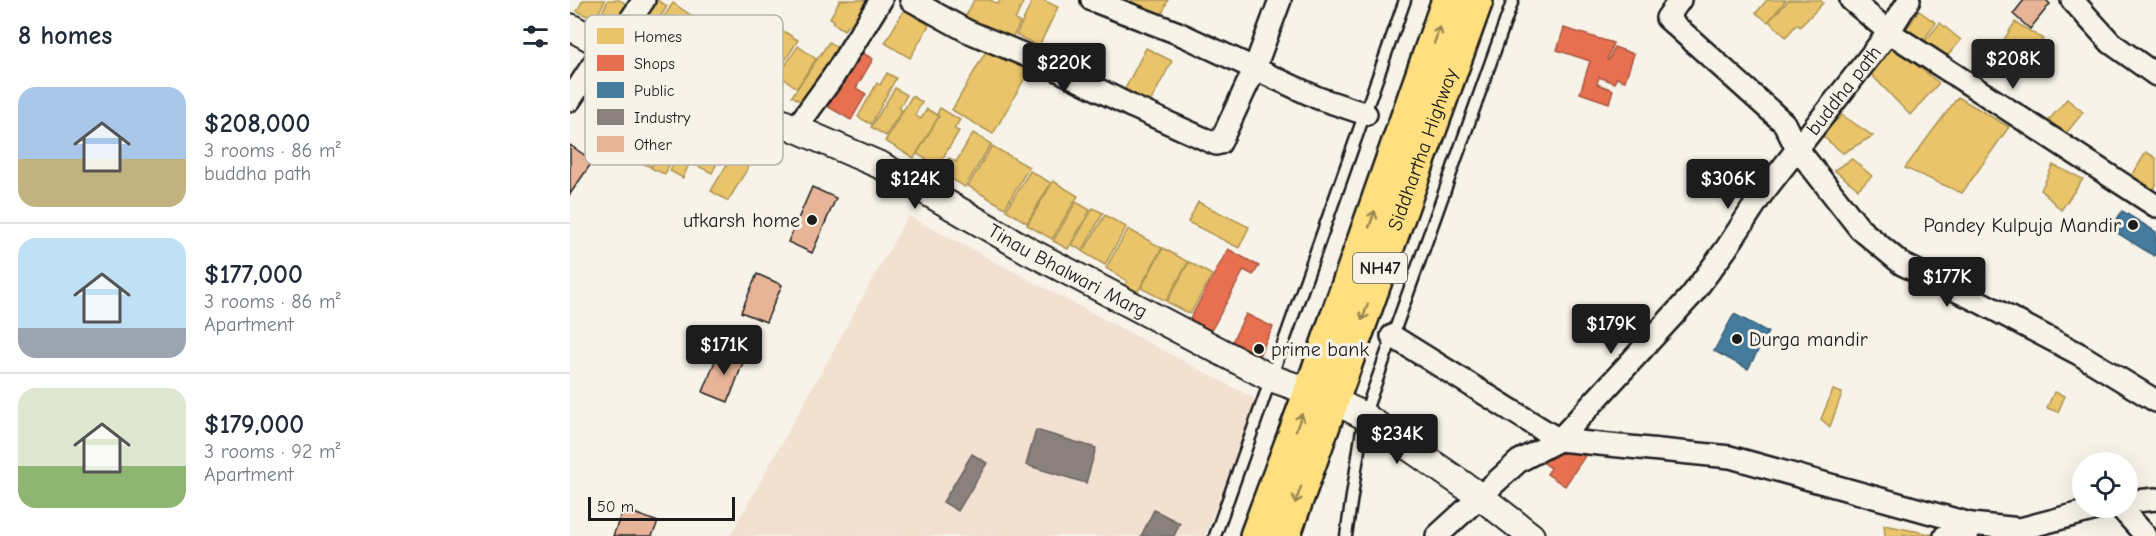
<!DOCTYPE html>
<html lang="en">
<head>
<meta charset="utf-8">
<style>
	body { margin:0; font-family:"Comic Neue",sans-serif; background:#f6f6f7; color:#1f2937; height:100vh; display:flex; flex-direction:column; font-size:22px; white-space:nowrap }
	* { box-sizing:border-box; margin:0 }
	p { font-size:20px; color:#747a83 }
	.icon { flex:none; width:33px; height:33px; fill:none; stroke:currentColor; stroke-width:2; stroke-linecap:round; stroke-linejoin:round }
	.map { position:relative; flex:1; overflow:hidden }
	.details { display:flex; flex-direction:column; background:#fff; width:570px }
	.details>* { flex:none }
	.fabs { position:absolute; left:1502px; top:452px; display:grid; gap:12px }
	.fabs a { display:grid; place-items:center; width:66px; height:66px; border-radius:50%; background:#fff; box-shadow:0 6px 24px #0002; font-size:30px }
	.scale { position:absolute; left:18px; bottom:15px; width:147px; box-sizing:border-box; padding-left:6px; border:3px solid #1c1c1c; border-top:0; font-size:16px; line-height:21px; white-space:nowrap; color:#1c1c1c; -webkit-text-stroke:4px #f7f3e8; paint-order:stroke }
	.price { position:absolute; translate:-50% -51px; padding:0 14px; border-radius:6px; background:#1c1c1c; color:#fff; font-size:20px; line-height:39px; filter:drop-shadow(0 2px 3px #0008) }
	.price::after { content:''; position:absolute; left:50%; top:36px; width:18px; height:14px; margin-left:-9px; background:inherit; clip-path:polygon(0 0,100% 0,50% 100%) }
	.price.on { background:#222; color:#fff }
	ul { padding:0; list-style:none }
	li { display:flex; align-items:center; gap:18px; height:150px; padding:0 18px }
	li+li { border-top:2px solid #e0e1e3 }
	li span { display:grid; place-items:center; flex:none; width:168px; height:120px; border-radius:18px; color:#555 }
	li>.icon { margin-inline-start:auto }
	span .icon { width:72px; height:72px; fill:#fffc; stroke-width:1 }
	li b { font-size:26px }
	h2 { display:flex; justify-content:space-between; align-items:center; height:72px; padding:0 18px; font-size:26px }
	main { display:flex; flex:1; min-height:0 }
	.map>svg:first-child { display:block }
	.built { fill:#f2e0d0 }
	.homes { fill:#e9c46a; stroke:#ac9253; stroke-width:1.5 }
	.shops { fill:#e76f51; stroke:#aa5641; stroke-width:1.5 }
	.public { fill:#457b9d; stroke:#395e76; stroke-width:1.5 }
	.industry { fill:#8a817c; stroke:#69635f; stroke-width:1.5 }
	.building { fill:#e7b498; stroke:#1c1c1c; stroke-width:1.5 }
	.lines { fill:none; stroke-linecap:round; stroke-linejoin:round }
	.service-casing { stroke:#1c1c1c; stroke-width:15 }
	.minor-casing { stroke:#1c1c1c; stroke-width:26 }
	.tertiary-casing { stroke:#1c1c1c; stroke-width:30 }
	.trunk-casing { stroke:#1c1c1c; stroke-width:38 }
	.service { stroke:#f7f3e8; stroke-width:10 }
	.minor { stroke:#f7f3e8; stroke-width:21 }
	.tertiary { stroke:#f7f3e8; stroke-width:26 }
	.trunk { stroke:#ffdf80; stroke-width:33 }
	.oneway { stroke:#998753 }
	.poi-dot { fill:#1c1c1c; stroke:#f7f3e8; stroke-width:2 }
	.labels { text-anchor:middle; stroke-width:6; stroke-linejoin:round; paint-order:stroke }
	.shield { fill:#f7f3e8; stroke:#5e5c59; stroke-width:1.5 }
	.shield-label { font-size:18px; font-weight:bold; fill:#1c1c1c }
	.street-label { font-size:20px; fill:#1c1c1c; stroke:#f7f3e8 }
	.poi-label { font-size:20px; fill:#1c1c1c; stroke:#f7f3e8; text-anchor:end }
	.key { fill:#f7f3e8; stroke:#b5b2ab; stroke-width:1.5 }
	.key-label { font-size:16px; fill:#1c1c1c }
</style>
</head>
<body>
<main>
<section class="details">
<h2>8 homes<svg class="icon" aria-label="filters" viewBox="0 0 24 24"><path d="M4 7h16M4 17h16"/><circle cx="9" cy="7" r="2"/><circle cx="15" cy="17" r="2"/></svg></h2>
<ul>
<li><span style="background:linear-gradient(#a9c7e8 60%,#c2b280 0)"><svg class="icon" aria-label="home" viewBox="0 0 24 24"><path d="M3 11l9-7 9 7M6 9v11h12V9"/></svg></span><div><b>$208,000</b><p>3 rooms · 86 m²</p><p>buddha path</p></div></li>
<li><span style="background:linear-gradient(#bfe0f5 75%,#9aa5b1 0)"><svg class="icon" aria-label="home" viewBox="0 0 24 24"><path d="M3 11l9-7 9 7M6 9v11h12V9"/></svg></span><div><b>$177,000</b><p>3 rooms · 86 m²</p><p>Apartment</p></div></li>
<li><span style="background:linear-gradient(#dfe7d0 65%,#8fb573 0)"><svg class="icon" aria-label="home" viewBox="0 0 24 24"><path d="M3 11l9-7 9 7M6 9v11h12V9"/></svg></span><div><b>$179,000</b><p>3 rooms · 92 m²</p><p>Apartment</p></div></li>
</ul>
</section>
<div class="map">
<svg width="1586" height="536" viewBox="0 0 1586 536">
	<rect width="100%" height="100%" fill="#f7f3e8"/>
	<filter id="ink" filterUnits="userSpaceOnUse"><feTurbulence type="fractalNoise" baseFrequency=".0167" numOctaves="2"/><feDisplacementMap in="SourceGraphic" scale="12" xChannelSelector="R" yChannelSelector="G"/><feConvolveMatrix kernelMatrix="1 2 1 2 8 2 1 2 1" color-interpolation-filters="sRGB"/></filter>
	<g filter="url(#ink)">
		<path class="built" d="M 338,216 L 687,400 L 635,536 L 160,536 Z"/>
		<g class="homes">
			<path d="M 13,0 L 35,0 L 25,20 L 7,11 Z"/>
			<path d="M 38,0 L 49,0 L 61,6 L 47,33 L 27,23 Z"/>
			<path d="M 76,0 L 87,0 L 97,6 L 75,43 L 57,32 Z"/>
			<path d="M 270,0 L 305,0 L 287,31 L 278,25 L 274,30 L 262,23 L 264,20 L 260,18 Z"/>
			<path d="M 404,0 L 420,0 L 428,4 L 430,0 L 454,0 L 445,20 L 450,23 L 440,42 L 394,20 Z"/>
			<path d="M 463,0 L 473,0 L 488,7 L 469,46 L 446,35 Z"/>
			<path d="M 562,0 L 598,0 L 589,21 L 558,8 Z"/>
			<path d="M 1197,0 L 1216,0 L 1198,22 L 1186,13 Z"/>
			<path d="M 1219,0 L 1250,0 L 1253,3 L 1230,27 L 1227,24 L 1216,37 L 1199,21 Z"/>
			<path d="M 103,3 L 122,16 L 93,60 L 74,47 Z"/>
			<path d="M 334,10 L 359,25 L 340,58 L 315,43 Z"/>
			<path d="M 1349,11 L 1366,23 L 1348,47 L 1332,35 Z"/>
			<path d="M 1445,22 L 1473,39 L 1460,61 L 1432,43 Z"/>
			<path d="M 1370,23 L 1391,40 L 1370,64 L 1350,47 Z"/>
			<path d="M 208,28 L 228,40 L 198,88 L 178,76 Z"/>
			<path d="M 259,42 L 272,51 L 244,99 L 237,95 L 232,102 L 222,96 Z"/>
			<path d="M 228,46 L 246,59 L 227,88 L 209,75 Z"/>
			<path d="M 419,46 L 460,69 L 423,134 L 382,110 Z"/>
			<path d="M 1324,47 L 1369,83 L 1340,115 L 1298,71 Z"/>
			<path d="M 576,48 L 602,61 L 578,106 L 553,93 Z"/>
			<path d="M 317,73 L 326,78 L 301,124 L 288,117 L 307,83 L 310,85 Z"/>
			<path d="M 325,88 L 337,95 L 329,108 L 332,110 L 316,136 L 301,127 Z"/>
			<path d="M 342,96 L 352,102 L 345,115 L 351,119 L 357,109 L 369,116 L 344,158 L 315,141 Z"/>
			<path d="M 1388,97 L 1439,127 L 1392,193 L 1335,168 Z"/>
			<path d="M 1497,99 L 1513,112 L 1495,135 L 1478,121 Z"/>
			<path d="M 370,108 L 390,120 L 384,129 L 389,131 L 368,166 L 347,154 L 369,116 L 367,114 Z"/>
			<path d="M 85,114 L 101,121 L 81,167 L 65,160 Z"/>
			<path d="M 1272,115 L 1303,136 L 1273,153 L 1251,135 Z"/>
			<path d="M 104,117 L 118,124 L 95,174 L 81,168 Z"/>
			<path d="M 137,120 L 162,132 L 142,173 L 120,162 L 113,178 L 100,171 L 123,124 L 133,129 Z"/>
			<path d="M 403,133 L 421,144 L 395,187 L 370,172 L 379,158 L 386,162 Z"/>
			<path d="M 422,146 L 459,167 L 435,208 L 398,186 Z"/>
			<path d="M 165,151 L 182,161 L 158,201 L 141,191 Z"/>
			<path d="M 1576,152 L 1586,158 L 1586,185 L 1579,197 L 1557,184 Z"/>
			<path d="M 1282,159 L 1302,176 L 1288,189 L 1264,170 Z"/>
			<path d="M 1483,165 L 1513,179 L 1491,210 L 1471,190 Z"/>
			<path d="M 460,171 L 481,183 L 457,223 L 436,210 Z"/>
			<path d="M 483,181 L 508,196 L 482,239 L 457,225 Z"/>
			<path d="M 506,202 L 520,210 L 498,249 L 483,241 Z"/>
			<path d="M 628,202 L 679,227 L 669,248 L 618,222 Z"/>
			<path d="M 523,208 L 533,213 L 512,251 L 502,245 Z"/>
			<path d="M 535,215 L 556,227 L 535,265 L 513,252 Z"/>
			<path d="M 558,229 L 592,248 L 567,293 L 555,286 L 557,281 L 536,268 Z"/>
			<path d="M 593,248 L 618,262 L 596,301 L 571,288 Z"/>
			<path d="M 619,262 L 642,275 L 620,314 L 597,302 Z"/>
			<path d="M 1263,390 L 1272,393 L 1260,427 L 1251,419 Z"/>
			<path d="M 1484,392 L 1495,396 L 1488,412 L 1477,408 Z"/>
			<path d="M 1314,525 L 1365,535 L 1315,536 Z"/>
		</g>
		<g class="shops">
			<path d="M 994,28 L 1043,43 L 1037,60 L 1039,60 L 1044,47 L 1064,54 L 1055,81 L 1046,78 L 1045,83 L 1029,77 L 1027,84 L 1043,90 L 1039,103 L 1010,93 L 1020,61 L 987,50 Z"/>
			<path d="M 291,52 L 303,59 L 286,88 L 296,94 L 281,120 L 250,102 L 271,65 L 281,70 Z"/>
			<path d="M 658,249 L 689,266 L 683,275 L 674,270 L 641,331 L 620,319 Z"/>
			<path d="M 676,314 L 703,327 L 686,362 L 659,348 Z"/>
			<path d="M 999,445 L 1015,456 L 995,486 L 977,474 L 981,468 L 971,461 L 981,447 L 992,454 Z"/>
		</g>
		<g class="public">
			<path d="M 1552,211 L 1586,232 L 1586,252 L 1584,256 L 1541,229 Z"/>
			<path d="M 1164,314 L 1198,332 L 1178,369 L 1144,351 Z"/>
		</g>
		<g class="industry">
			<path d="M 466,430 L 526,448 L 516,483 L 456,465 Z"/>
			<path d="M 402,454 L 417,463 L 388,511 L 373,502 Z"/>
			<path d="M 584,510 L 610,523 L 604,536 L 571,536 Z"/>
		</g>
		<g class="building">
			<path d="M 1454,0 L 1476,0 L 1480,4 L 1460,29 L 1443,14 Z"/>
			<path d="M 0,145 L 23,161 L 0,194 Z"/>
			<path d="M 242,187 L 266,198 L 242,253 L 218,242 Z"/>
			<path d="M 187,274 L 212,285 L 196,322 L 171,312 Z"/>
			<path d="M 149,351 L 174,360 L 158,402 L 133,392 Z"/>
			<path d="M 53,509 L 88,522 L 82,536 L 43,536 Z"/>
		</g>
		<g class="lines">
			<defs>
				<g id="service">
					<path d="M 645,536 L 835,0"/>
					<path d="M 776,536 L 794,416 L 943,0"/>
				</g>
				<g id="minor">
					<path d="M 341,0 L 397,31 L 472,62 L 563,107 L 646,144 L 650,143 L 684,70 L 710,0"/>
					<path d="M 522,0 L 608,33 L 748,98 L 796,114"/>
					<path d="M 1110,0 L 1097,18 L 1214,123 L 1226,147 L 1290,229 L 1332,264 L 1410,302 L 1509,354 L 1586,401"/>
					<path d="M 1281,0 L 1319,32 L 1586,206"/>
					<path d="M 1502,0 L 1541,43 L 1586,75"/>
					<path d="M 41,48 L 74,0"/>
					<path d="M 0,100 L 35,46"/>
					<path d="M 226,128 L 263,77 L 311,0"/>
					<path d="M 822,336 L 989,440 L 1160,457 L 1401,524 L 1397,536"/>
					<path d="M 1557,502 L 1586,499"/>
					<path d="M 1550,507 L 1576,536"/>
					<path id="s1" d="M 867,536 L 949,461 L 989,440 L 1121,296 L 1156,249 L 1192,194 L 1319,32 L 1339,0"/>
					<path d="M 1375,536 L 1401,524 L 1450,529 L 1534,507"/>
				</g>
				<g id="tertiary">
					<path id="s2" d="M 0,27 L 35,46 L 312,166 L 459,251 L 701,378 L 763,400 L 794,416 L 911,497 L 961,536"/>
				</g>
				<g id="trunk">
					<path d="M 687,536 L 741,392 L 879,0"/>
					<path id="s3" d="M 713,536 L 906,0"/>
				</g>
			</defs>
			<use href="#service" class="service-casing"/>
			<use href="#minor" class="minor-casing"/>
			<use href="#tertiary" class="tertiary-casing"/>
			<use href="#trunk" class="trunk-casing"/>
			<use href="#service" class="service"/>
			<use href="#minor" class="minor"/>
			<use href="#tertiary" class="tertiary"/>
			<use href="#trunk" class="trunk"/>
		</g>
		<defs><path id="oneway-shaft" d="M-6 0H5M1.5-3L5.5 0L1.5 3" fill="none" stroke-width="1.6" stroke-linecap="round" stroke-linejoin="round" transform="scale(1.5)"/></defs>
		<g class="oneway">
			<use href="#oneway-shaft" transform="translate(867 35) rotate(-71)"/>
			<use href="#oneway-shaft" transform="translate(802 219) rotate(-71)"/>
			<use href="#oneway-shaft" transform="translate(795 312) rotate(110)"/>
			<use href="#oneway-shaft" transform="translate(729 422) rotate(-70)"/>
			<use href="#oneway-shaft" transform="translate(728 495) rotate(110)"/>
		</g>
	</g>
	<g class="poi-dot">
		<circle cx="242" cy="220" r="6"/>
		<circle cx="1563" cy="225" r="6"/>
		<circle cx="1167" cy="339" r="6"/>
		<circle cx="689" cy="349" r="6"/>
	</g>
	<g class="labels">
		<rect class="shield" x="783" y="253" width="54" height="30" rx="4.5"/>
		<g class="shield-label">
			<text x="810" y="274">NH47</text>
		</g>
		<g class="street-label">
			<text dy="7" stroke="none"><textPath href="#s1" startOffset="608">buddha path</textPath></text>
			<text dy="7" stroke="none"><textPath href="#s3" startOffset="411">Siddhartha Highway</textPath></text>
			<text dy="7" stroke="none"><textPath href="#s2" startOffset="555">Tinau Bhalwari Marg</textPath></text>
		</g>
		<g class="poi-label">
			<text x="230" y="227">utkarsh home</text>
			<text x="1551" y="232">Pandey Kulpuja Mandir</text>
			<text x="1179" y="346" text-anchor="start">Durga mandir</text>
			<text x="701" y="356" text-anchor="start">prime bank</text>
		</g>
	</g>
	<rect x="15" y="15" width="198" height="150" rx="9" class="key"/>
	<rect x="27" y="28" width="27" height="16" fill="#e9c46a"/>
	<rect x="27" y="55" width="27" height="16" fill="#e76f51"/>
	<rect x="27" y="82" width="27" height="16" fill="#457b9d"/>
	<rect x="27" y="109" width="27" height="16" fill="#8a817c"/>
	<rect x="27" y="136" width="27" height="16" fill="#e7b498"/>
	<g class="key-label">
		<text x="64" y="42">Homes</text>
		<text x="64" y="69">Shops</text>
		<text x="64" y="96">Public</text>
		<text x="64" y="123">Industry</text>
		<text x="64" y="150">Other</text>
	</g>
</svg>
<div class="fabs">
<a><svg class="icon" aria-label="locate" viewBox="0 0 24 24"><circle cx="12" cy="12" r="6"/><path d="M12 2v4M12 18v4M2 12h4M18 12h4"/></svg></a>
</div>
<div class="scale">50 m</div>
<b class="price on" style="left:1443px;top:90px">$208K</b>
<b class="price" style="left:494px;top:94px">$220K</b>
<b class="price" style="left:345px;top:210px">$124K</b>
<b class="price" style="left:1158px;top:210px">$306K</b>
<b class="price" style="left:1377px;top:308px">$177K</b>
<b class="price" style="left:1041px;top:355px">$179K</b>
<b class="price" style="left:154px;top:376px">$171K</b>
<b class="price" style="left:827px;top:465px">$234K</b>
</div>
</main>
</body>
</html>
